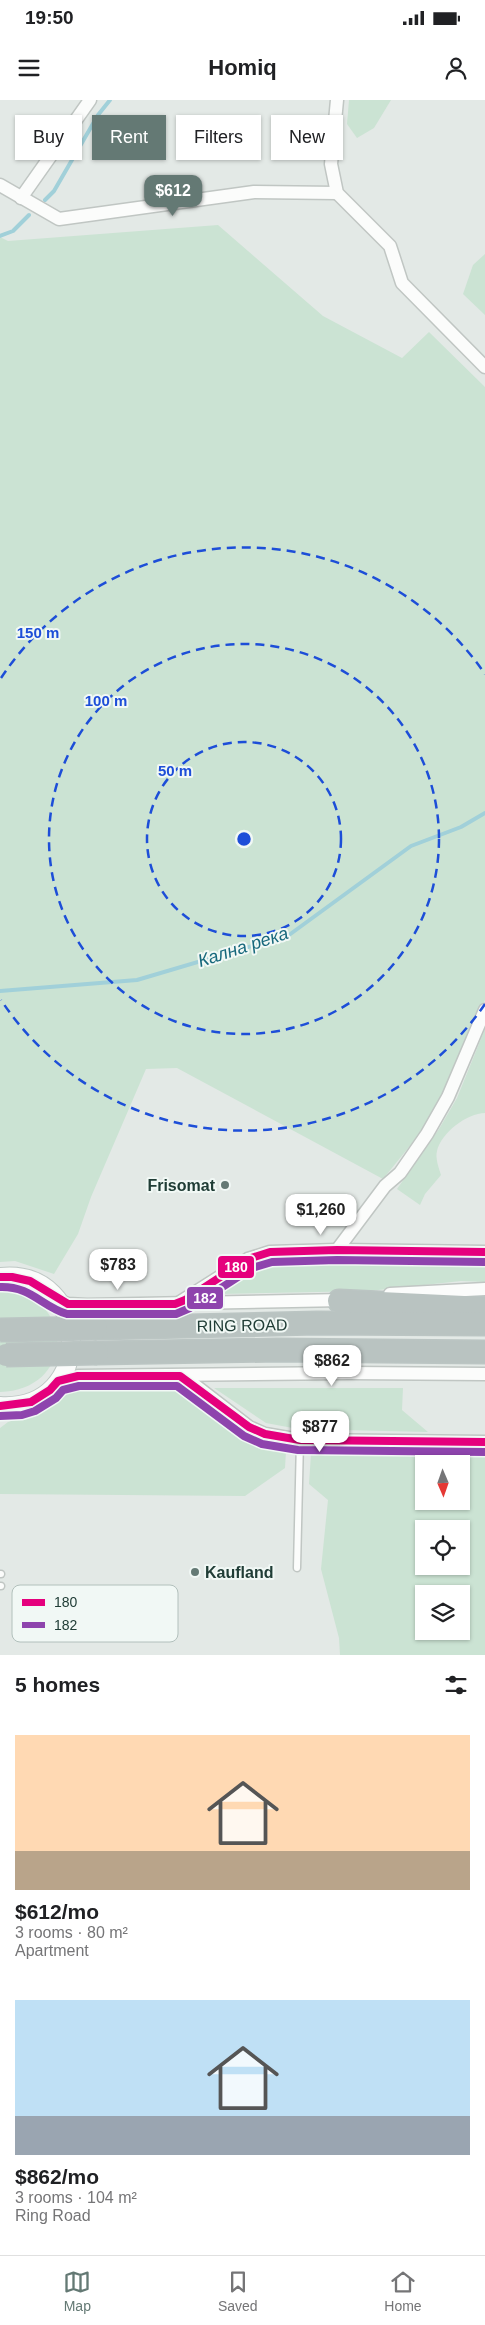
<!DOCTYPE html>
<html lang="en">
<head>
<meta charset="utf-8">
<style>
	body { margin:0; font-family:Arial,sans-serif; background:#f2f2f2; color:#202124; height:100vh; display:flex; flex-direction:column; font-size:19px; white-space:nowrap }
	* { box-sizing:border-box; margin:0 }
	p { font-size:16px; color:#757577 }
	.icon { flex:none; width:28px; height:28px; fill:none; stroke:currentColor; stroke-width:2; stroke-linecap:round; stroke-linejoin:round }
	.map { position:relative; height:1555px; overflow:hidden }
	.panel { display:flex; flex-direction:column; background:#fff; flex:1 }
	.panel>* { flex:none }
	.hud { position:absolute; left:15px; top:15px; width:455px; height:45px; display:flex; gap:10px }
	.needle { width:32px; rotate:178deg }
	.controls { position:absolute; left:415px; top:1355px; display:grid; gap:10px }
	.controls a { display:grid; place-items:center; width:55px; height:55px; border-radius:0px; background:#fff; box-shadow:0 1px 4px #0004; font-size:25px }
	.price { position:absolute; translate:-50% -42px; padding:0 11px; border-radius:10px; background:#fff; color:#222; font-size:16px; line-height:32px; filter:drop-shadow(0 1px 2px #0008) }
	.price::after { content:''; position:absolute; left:50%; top:30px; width:15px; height:11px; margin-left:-8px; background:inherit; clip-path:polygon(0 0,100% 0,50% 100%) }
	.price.current { background:#647974; color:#fff }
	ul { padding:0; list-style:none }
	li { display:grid; align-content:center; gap:10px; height:265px; padding:0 15px }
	li span { display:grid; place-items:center; height:155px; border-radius:0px; color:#555 }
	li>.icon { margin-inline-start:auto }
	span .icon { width:90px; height:90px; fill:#fffc; stroke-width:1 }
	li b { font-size:21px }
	h2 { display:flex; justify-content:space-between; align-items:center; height:60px; padding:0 15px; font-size:21px }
	.tag { padding:0 18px; border-radius:0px; background:#fff; box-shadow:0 1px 4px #0004; font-size:18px; line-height:45px }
	.tag.current { background:#647974; color:#fff }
	.status { display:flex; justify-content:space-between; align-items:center; height:35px; padding:0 25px; background:#fff; direction:ltr }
	.status svg { height:14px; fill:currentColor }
	header { display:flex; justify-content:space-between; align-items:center; height:65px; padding:0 15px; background:#fff; font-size:22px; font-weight:800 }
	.tab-bar { display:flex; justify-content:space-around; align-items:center; height:70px; border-top:1px solid #e0e0e0; background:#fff; font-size:14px; color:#757577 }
	.tab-bar a { display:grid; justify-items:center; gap:2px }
	.tab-bar .current { color:#647974 }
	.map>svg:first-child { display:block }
	.green { fill:#cbe3d3; fill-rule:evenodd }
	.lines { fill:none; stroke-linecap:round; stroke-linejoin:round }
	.stream { stroke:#a1d0d9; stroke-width:4 }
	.lane-casing { stroke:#c0c6c3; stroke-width:9 }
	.street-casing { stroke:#c0c6c3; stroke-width:15 }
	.secondary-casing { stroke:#bec7c4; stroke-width:20 }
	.highway-casing { stroke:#bbc5c3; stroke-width:25 }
	.lane { stroke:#fbfcfb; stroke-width:6 }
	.street { stroke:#fbfcfb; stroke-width:12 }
	.secondary { stroke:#fbfcfb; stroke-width:18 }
	.highway { stroke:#b9c3c1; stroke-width:22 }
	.highway-bridge-casing { stroke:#bbc5c3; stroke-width:25; stroke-linecap:butt }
	.highway-bridge { stroke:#b9c3c1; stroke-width:22 }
	.bus-1-casing { stroke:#f1f8f5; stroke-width:11 }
	.bus-2-casing { stroke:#f1f8f5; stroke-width:11 }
	.bus-1 { stroke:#e5007d; stroke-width:8 }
	.bus-2 { stroke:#8e44ad; stroke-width:8 }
	.ring { fill:none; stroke:#1d4ed8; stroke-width:2.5; stroke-dasharray:9 6 }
	.poi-dot { fill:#647974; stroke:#f1f8f5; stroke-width:2 }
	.labels { text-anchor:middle; stroke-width:4; stroke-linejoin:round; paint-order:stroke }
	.poi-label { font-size:16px; font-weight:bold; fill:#203d36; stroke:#f1f8f5; text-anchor:end }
	.street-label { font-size:16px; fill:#203d36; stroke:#f1f8f5 }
	.water-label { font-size:18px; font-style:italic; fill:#17687c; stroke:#f1f8f5 }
	.key { fill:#f1f8f5; stroke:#b2c0bc; stroke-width:1 }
	.key-label { font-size:14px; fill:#203d36 }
	.centre { fill:#1d4ed8; stroke:#f1f8f5; stroke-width:2.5 }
	.ring-label { font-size:15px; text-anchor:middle; font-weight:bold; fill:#1d4ed8; stroke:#f1f8f5; stroke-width:4; stroke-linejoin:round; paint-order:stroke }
	.line-badge { stroke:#f1f8f5; stroke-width:2 }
	.badge-label { font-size:14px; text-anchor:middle; font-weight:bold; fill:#fff }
</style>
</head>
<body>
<div class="status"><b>19:50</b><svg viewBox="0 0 49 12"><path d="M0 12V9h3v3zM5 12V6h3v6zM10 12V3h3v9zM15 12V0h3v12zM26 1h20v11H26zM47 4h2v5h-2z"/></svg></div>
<header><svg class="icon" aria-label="menu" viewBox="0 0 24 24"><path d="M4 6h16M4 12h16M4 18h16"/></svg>Homiq<svg class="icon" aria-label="person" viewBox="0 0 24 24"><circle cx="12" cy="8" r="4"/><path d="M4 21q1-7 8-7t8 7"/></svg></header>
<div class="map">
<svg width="485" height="1555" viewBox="0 0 485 1555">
	<rect width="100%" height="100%" fill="#e3e9e6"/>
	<g class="green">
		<path d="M 349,0 L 391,0 L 374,28 L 357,38 L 347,24 Z"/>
		<path d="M 218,125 L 323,216 L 402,258 L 429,232 L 485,287 L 485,900 L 463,956 L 422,1031 L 383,1079 L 177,968 L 146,969 L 91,1097 L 78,1134 L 54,1174 L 15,1161 L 0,1162 L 0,137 L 8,141 Z"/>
		<path d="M 485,154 L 485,215 L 463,194 L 473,165 Z"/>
		<path d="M 485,929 L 485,1013 C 467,1013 441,1033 437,1051 C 435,1058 439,1069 441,1075 L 425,1094 L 420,1105 L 397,1089 L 439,1029 L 457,998 Z"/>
		<path d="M 303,1162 L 485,1165 L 485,1182 L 461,1181 L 369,1191 L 220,1194 L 221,1190 C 254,1168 263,1163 303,1162 Z"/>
		<path d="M 7,1189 C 78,1202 72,1290 0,1292 L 0,1190 Z"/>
		<path d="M 171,1287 C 194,1295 209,1313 229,1327 C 246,1340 266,1347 286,1351 L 285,1368 L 245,1396 L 0,1394 L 0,1328 L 8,1322 L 44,1311 L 73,1290 Z"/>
		<path d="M 214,1288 L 403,1288 L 402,1310 L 428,1332 L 298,1329 L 266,1323 Z"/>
		<path d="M 311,1354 L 485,1356 L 485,1555 L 340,1555 L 339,1538 L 321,1469 L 328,1400 L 309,1384 ZM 424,1364 L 461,1364 L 461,1401 L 424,1401 ZM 424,1429 L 461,1429 L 461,1466 L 424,1466 ZM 424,1494 L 461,1494 L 461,1531 L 424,1531 Z"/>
	</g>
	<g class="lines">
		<g class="stream">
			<path d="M 45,100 L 54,91 L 98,15 L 110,0"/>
			<path d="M 0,136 L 13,131 L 29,115"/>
			<path d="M 0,891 L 137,880 L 289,835 L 411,746 L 461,727 L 485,713"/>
		</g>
		<defs>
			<g id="lane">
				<path d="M 297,1468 L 300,1340"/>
				<path d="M 0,1474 L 1,1474"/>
				<path d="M 0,1486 L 1,1486"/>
			</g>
			<g id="street">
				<path d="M 337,0 L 331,64 L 337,93 L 390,146 L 402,183 L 485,267"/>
				<path d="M 0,85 L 59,119 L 254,92 L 337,93"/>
				<path d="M 21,98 L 90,0"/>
				<path d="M 337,1150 L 385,1086 L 400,1073 L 427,1034 L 448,997 L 485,910"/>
				<path d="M 390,1194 L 485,1189"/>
				<path d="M 57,1200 L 68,1204 L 87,1205 L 343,1200"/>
				<path d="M 180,1202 L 248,1159 L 270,1152 L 337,1150 L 485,1152"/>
				<path d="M 180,1276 L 192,1283 L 249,1327 L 265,1334 L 300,1340 L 485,1342"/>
				<path d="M 58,1281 L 78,1276 L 349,1273 L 485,1274"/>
			</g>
			<path id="secondary" d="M 0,1177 C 92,1167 97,1312 0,1306"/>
			<g id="highway">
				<path d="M 339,1201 L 485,1208"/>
				<path d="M 96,1228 L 317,1223 L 485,1224"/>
				<path d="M 97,1253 L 277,1250 L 485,1252"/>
			</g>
		</defs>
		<use href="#lane" class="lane-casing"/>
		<use href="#street" class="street-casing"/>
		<use href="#secondary" class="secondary-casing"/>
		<use href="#highway" class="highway-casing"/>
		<use href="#lane" class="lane"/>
		<use href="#street" class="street"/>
		<use href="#secondary" class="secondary"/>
		<use href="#highway" class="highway"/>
		<defs>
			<g id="highway-bridge">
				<path d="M 0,1230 L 96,1228"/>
				<path d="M 6,1255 L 97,1253"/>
			</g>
		</defs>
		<use href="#highway-bridge" class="highway-bridge-casing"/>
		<use href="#highway-bridge" class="highway-bridge"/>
		<defs>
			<g id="bus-1">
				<path d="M 0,1177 L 12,1177 L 30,1181 L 68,1204 L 175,1204 L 185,1200 L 248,1159 L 270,1152 L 337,1150 L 485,1152"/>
				<path d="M 0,1306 L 31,1302 L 50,1290 L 58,1281 L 78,1276 L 180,1276 L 249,1327 L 265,1334 L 300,1340 L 485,1342"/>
			</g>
			<g id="bus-2">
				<path d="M 0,1187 C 31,1186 41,1206 67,1214 L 176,1214 L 190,1208 L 252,1168 L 272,1162 L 337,1160 L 485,1162"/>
				<path d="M 0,1316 L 22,1315 L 35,1311 L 56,1298 L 63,1290 L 79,1286 L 177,1286 L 244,1336 L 262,1344 L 298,1350 L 485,1352"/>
			</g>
		</defs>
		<use href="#bus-1" class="bus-1-casing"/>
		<use href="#bus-2" class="bus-2-casing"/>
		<use href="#bus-1" class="bus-1"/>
		<use href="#bus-2" class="bus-2"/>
	</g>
	<g class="ring">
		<circle cx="244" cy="739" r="97"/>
		<circle cx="244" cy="739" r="195"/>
		<path d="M485 904A292 292 0 0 1 1 900M1 578A292 292 0 0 1 485 574"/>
	</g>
	<g class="poi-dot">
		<circle cx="225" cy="1085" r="5"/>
		<circle cx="195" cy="1472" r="5"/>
	</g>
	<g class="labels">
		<g class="poi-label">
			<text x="215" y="1091">Frisomat</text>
			<text x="205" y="1478" text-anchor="start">Kaufland</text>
		</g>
		<g class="street-label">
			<text transform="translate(242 1225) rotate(-1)" y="6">RING ROAD</text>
		</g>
		<g class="water-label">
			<text transform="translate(243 847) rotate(-18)" y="6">Кална река</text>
		</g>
	</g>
	<rect x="12" y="1485" width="166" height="57" rx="8" class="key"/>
	<rect x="22" y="1499" width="23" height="7" fill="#e5007d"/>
	<rect x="22" y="1522" width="23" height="6" fill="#8e44ad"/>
	<g class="key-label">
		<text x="54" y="1507">180</text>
		<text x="54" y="1530">182</text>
	</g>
	<circle cx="244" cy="739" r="8" class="centre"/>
	<g class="ring-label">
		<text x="38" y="538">150 m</text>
		<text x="106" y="606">100 m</text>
		<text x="175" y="676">50 m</text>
	</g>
	<g class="line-badge">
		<rect x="217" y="1155" width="38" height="24" rx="5" fill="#e5007d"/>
		<rect x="186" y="1186" width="38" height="24" rx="5" fill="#8e44ad"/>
	</g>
	<g class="badge-label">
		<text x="236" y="1172">180</text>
		<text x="205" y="1203">182</text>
	</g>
</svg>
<div class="controls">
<a><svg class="needle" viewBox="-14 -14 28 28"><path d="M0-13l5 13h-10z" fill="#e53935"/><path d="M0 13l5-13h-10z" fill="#757577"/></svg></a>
<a><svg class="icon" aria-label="locate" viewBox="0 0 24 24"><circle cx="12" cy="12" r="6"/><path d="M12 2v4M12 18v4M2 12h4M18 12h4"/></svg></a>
<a><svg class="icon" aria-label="layers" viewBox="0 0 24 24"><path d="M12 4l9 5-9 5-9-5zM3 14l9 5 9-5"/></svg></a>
</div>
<b class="price current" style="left:173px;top:117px">$612</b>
<b class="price" style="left:321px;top:1136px">$1,260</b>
<b class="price" style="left:118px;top:1191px">$783</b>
<b class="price" style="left:332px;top:1287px">$862</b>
<b class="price" style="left:320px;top:1353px">$877</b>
<div class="hud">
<a class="tag">Buy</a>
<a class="tag current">Rent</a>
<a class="tag">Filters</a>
<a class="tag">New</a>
</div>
</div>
<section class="panel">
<h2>5 homes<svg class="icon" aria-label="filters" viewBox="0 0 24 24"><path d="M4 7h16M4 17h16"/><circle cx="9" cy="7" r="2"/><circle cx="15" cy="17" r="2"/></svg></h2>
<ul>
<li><span style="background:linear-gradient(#ffd9b3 75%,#b9a48a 0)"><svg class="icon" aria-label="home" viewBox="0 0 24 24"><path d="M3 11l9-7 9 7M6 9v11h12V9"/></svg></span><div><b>$612/mo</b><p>3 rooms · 80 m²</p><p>Apartment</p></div></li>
<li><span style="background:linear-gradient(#bfe0f5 75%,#9aa5b1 0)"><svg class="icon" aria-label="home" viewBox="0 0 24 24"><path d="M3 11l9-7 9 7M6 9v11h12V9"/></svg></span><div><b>$862/mo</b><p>3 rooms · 104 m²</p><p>Ring Road</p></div></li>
</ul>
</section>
<nav class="tab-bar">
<a class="current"><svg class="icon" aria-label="map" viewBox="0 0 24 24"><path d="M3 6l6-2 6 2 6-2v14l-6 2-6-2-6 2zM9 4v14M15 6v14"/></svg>Map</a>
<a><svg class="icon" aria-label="saved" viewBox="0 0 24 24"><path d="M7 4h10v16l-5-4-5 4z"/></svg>Saved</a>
<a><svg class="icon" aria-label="home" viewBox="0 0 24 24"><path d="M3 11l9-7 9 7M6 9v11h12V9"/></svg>Home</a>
</nav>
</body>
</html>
